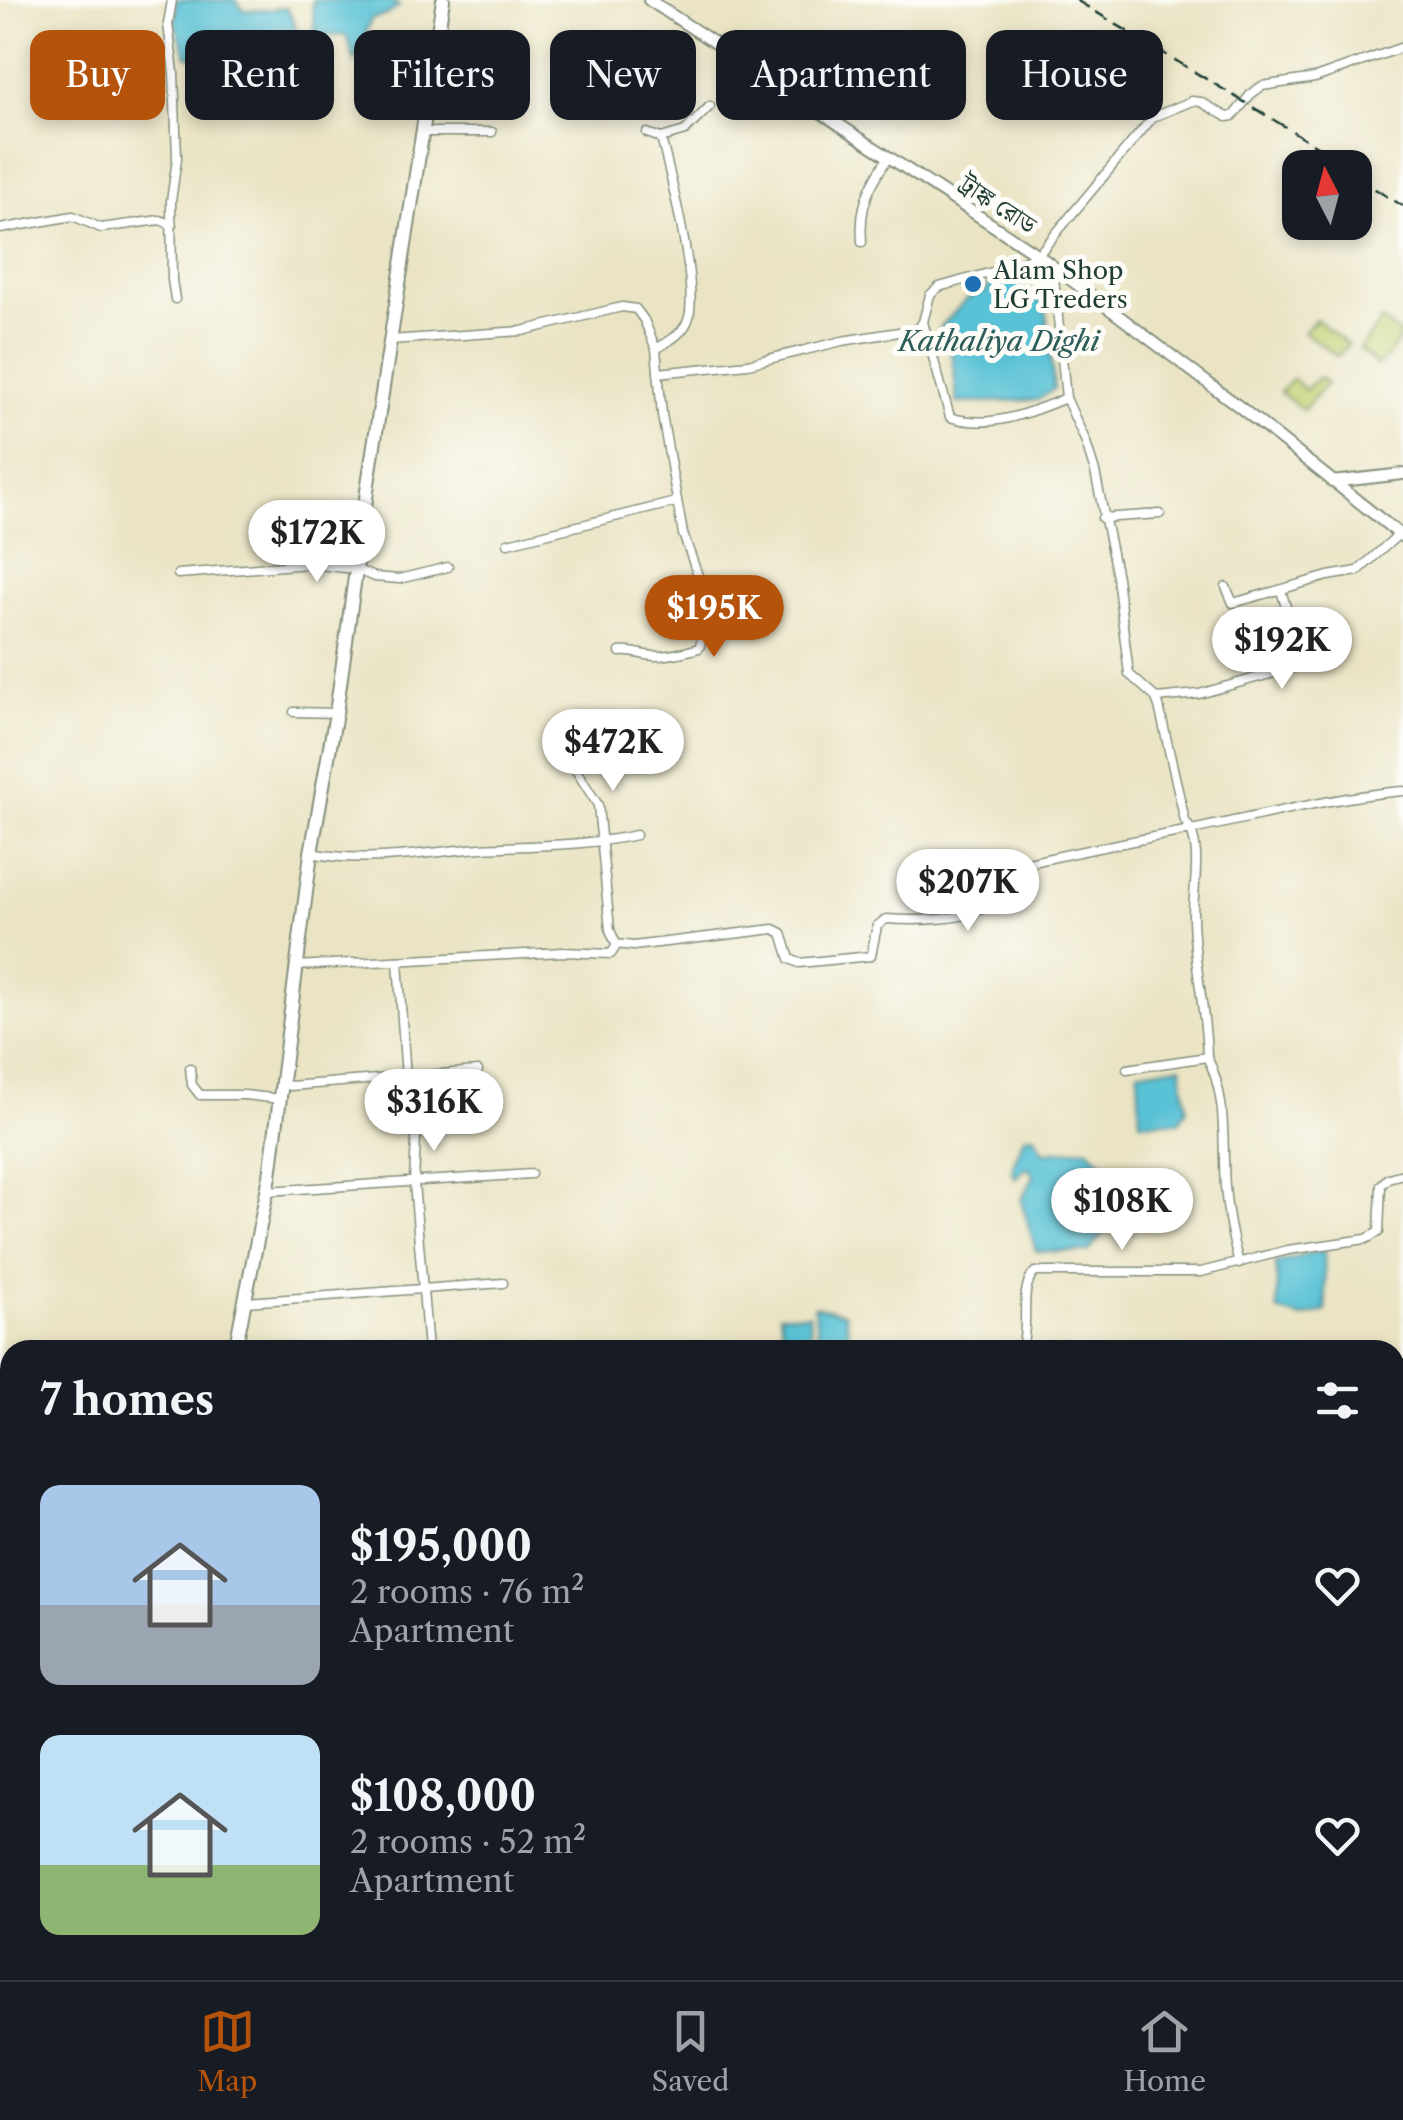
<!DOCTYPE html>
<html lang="en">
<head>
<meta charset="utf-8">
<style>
	body { margin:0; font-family:"Libre Caslon Text","Noto Serif Bengali",serif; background:#20242c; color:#f1f3f6; height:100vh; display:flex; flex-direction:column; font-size:38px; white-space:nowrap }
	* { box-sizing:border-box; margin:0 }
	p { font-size:32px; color:#9ea1a6 }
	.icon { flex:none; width:55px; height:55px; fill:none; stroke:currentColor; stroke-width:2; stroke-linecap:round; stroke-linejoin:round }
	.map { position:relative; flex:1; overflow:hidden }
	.panel { position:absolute; left:0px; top:1340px; width:1405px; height:640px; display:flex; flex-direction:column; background:#171b24; border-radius:30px 30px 0 0; box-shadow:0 5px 15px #0003 }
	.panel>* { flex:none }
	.banner { position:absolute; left:30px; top:30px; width:1345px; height:90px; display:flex; gap:20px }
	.needle { width:65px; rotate:354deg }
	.tools { position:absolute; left:1282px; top:150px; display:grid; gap:20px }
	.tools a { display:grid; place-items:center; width:90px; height:90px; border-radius:20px; background:#171b24; box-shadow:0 5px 15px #0003; font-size:50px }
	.price { position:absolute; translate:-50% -85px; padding:0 22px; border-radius:35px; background:#fff; color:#222; font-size:32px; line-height:65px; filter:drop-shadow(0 2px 5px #0008) }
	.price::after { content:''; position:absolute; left:50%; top:60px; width:30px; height:22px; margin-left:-15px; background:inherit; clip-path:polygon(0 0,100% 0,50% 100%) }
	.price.current { background:#b45309; color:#fff }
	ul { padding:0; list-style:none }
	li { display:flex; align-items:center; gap:30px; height:250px; padding:0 40px }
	li span { display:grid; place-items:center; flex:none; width:280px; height:200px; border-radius:20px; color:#555 }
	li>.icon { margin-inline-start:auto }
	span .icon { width:120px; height:120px; fill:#fffc; stroke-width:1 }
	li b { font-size:42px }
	h2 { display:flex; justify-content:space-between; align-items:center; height:120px; padding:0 40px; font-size:42px }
	.chip { padding:0 35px; border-radius:20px; background:#171b24; box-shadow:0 5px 15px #0003; font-size:35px; line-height:90px }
	.chip.current { background:#b45309; color:#fff }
	.tabs { display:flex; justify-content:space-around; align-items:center; height:140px; border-top:2px solid #363941; background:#171b24; font-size:28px; color:#9ea1a6 }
	.tabs a { display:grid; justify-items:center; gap:5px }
	.tabs .current { color:#b45309 }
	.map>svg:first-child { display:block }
	.park { fill:#c2d275; stroke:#708854; stroke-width:2.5 }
	.water { fill:#5ac2d6; stroke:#3c8085; stroke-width:2.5 }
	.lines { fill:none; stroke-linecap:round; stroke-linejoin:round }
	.minor-casing { stroke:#84907c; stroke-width:11 }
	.secondary-casing { stroke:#84907c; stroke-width:14 }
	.trunk-casing { stroke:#84907c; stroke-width:16 }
	.minor { stroke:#fff; stroke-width:8 }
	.secondary { stroke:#fff; stroke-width:10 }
	.trunk { stroke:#fff; stroke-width:12 }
	.rail { stroke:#1f3d34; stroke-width:2.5; stroke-dasharray:15 8; stroke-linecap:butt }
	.poi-dot { fill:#1f6fb2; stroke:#fdfcf7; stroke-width:4 }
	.labels { text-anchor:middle; stroke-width:10; stroke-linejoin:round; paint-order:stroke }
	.street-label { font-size:25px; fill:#1f3d34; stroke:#fdfcf7 }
	.poi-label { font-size:25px; fill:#1f3d34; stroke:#fdfcf7; text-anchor:start }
	.water-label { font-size:28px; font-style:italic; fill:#2e5e5c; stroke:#fdfcf7 }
</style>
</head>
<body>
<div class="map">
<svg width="1403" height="1980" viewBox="0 0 1403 1980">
	<rect width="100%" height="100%" fill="#fdfcf7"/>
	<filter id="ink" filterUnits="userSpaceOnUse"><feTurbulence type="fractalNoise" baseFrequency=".01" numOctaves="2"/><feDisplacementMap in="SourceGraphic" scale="20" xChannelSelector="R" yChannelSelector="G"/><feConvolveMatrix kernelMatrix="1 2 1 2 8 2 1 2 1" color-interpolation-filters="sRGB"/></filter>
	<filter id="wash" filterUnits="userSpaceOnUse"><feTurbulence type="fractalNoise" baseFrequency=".0048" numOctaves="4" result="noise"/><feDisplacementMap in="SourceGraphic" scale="40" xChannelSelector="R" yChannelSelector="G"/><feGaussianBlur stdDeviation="2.25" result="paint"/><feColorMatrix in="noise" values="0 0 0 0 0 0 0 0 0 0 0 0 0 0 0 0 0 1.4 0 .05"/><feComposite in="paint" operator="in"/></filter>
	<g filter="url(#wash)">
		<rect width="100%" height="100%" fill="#eae4c4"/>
		<g class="park">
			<path d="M 1316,319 L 1348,345 L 1337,356 L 1304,332 Z"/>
			<path d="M 1381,320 L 1401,335 L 1389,356 L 1377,366 L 1360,349 Z"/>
			<path d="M 1319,377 L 1327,383 L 1303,410 L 1280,392 L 1292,379 L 1305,390 Z"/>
		</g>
		<g class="water">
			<path d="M 176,0 L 236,0 L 244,11 L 287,8 C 296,21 295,35 302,49 L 285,57 L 187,56 L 175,24 Z"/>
			<path d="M 312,0 L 390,0 L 399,6 L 387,15 L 371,19 L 355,62 L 346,35 L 315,36 Z"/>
			<path d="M 1007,276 L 1032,293 L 1046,308 L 1054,389 L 1038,400 L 957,403 C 955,380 954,345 940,327 C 959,311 960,298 986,291 L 992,281 Z"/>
			<path d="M 1181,1066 L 1187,1108 L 1179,1122 L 1140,1121 L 1138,1071 Z"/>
			<path d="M 1035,1135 L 1044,1152 L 1088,1148 L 1106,1166 L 1111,1224 L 1088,1252 L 1036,1251 L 1021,1200 L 1034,1176 L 1027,1167 L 1015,1178 L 1012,1168 L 1024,1136 Z"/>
			<path d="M 1324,1250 L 1326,1311 L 1302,1318 L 1278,1311 L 1276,1263 Z"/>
			<path d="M 814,1306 L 845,1313 L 851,1350 L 820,1350 Z"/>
			<path d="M 780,1314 L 809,1314 L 812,1350 L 784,1350 Z"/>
		</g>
	</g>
	<g filter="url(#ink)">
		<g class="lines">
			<defs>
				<g id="minor">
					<path d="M 172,0 L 168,24 L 174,73 L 177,159 L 171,201 L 172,280 L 175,299"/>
					<path d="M 422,132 L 492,132"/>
					<path d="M 647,133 L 661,138 C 671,177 697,282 689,317 C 685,333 669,341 656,349"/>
					<path d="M 661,138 L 685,131 L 710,106"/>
					<path d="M 0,229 L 73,216 L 101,228 L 160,220 L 172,225"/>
					<path d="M 862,242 C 859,205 869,187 889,156"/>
					<path d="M 1053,267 L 1066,398 L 1085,440 L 1095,472 L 1117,577 L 1129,674 L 1156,698 L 1159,706 L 1185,821 C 1204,843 1193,887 1193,915 C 1193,962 1206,1009 1207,1057 C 1228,1097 1222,1143 1225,1187 C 1227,1213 1232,1238 1239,1264"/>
					<path d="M 923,322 L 950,417 C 989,430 1029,413 1066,398"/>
					<path d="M 390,340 L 522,331 L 622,307 L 636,309 L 644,320 L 656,349 L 662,415 L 683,534 L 700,581 L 711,598 L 708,622 L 699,648 C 685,652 670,656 655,656 C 641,656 634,650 620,652"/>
					<path d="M 658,373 L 748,364 L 842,341 L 918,329 L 923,322 L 930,295 L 939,287 L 1003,269 L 1038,255 L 1153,117 L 1192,101 L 1201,102 L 1227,117 L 1233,116 L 1251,94 L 1262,86 L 1315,78 L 1403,47"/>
					<path d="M 1102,518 L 1160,514"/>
					<path d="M 508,543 L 676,502"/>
					<path d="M 178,574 L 309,564 L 355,569 L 374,577 L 399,579 L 448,567"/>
					<path d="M 1226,587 L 1233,603 L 1328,576 L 1358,571 L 1399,534"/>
					<path d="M 1156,698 L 1199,694 L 1295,667 C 1300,643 1287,613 1281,590"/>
					<path d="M 294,712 L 336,713"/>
					<path d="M 572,764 L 598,805 L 610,930 L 616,944 L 633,946 L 774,929 L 782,933 L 790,959 L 799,963 L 871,956 L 877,926 L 886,919 C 910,921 977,922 991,901 C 997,891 992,881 995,871 C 1060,855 1125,842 1191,830 C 1262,816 1331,797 1403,791"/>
					<path d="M 311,853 C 365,864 427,852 481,848 C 533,845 586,846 636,835"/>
					<path d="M 398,961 L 406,1078 L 416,1137 L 414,1183 L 428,1350"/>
					<path d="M 295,966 L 563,952 L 611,954 L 617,945"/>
					<path d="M 190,1068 L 192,1085 L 200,1095 L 244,1095 L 280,1099"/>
					<path d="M 1127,1069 L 1207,1057"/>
					<path d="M 284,1083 L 290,1086 L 478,1071"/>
					<path d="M 267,1191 L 531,1174"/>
					<path d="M 246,1302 L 503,1283"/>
					<path d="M 941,1350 L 1022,1346 C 1030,1324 1018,1288 1035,1272 L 1201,1272 L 1288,1250 L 1366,1239 L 1379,1232 L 1381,1185 L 1388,1178 L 1403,1174"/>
					<path d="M 1395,1788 L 1403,1796"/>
					<path d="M 902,1970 L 903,1980"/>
					<path d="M 1253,1970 L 1254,1980"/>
				</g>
				<g id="secondary">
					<path d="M 649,0 L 1038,255 L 1241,408 L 1403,537"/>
					<path d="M 1332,482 L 1403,474"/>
				</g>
				<g id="trunk">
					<path d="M 235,1350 L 270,1176 L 311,853 L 336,713 L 368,484 L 443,0"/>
					<path d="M 0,1613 L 10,1620"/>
					<path d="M 0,1634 L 10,1642"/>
					<path d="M 453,1970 L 467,1980"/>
					<path d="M 484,1970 L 497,1980"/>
					<path d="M 158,1980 L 158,1970"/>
				</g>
			</defs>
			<use href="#minor" class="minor-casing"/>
			<use href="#secondary" class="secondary-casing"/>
			<use href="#trunk" class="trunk-casing"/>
			<use href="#minor" class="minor"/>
			<use href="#secondary" class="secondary"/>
			<use href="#trunk" class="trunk"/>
			<g class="rail">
				<path d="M 1076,0 L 1353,168"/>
				<path d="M 1355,177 L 1403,206"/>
			</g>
		</g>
	</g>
	<circle class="poi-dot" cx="973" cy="284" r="10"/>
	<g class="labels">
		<g class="street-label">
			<text transform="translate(998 204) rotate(33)" y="9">ট্রাঙ্ক রোড</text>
		</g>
		<g class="poi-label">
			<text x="993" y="279">Alam Shop<tspan x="993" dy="29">LG Treders</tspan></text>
		</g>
		<g class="water-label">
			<text x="999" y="351">Kathaliya Dighi</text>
		</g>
	</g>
</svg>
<div class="tools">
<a><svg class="needle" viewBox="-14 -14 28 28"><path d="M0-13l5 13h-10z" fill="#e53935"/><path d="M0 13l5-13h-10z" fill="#9ea1a6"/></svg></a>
</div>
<b class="price" style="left:317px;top:585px">$172K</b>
<b class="price current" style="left:714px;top:660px">$195K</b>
<b class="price" style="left:1282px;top:692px">$192K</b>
<b class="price" style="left:613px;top:794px">$472K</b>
<b class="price" style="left:968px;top:934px">$207K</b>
<b class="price" style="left:434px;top:1154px">$316K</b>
<b class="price" style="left:1122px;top:1253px">$108K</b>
<div class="banner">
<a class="chip current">Buy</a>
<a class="chip">Rent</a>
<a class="chip">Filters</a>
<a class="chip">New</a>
<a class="chip">Apartment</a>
<a class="chip">House</a>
</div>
<section class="panel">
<h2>7 homes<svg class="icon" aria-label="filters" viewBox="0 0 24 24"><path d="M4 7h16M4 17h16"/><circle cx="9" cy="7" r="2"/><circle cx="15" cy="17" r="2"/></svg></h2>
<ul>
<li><span style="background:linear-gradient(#a9c7e8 60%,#9aa5b1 0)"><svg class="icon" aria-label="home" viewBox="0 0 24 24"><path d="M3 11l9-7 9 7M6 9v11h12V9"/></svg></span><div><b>$195,000</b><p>2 rooms · 76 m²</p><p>Apartment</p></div><svg class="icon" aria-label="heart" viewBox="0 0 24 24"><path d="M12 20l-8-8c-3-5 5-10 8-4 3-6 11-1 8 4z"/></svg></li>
<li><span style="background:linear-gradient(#bfe0f5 65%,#8fb573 0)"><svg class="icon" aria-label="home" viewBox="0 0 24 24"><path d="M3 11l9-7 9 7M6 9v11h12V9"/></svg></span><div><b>$108,000</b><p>2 rooms · 52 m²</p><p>Apartment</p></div><svg class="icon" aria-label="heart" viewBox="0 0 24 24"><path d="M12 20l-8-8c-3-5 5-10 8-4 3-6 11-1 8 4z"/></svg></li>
</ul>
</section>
</div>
<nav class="tabs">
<a class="current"><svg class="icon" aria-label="map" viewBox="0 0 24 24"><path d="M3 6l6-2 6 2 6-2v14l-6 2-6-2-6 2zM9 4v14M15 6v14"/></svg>Map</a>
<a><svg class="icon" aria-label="saved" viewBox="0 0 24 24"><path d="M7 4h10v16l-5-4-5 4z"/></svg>Saved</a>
<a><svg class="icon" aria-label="home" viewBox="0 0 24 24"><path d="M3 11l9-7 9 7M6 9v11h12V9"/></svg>Home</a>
</nav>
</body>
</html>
